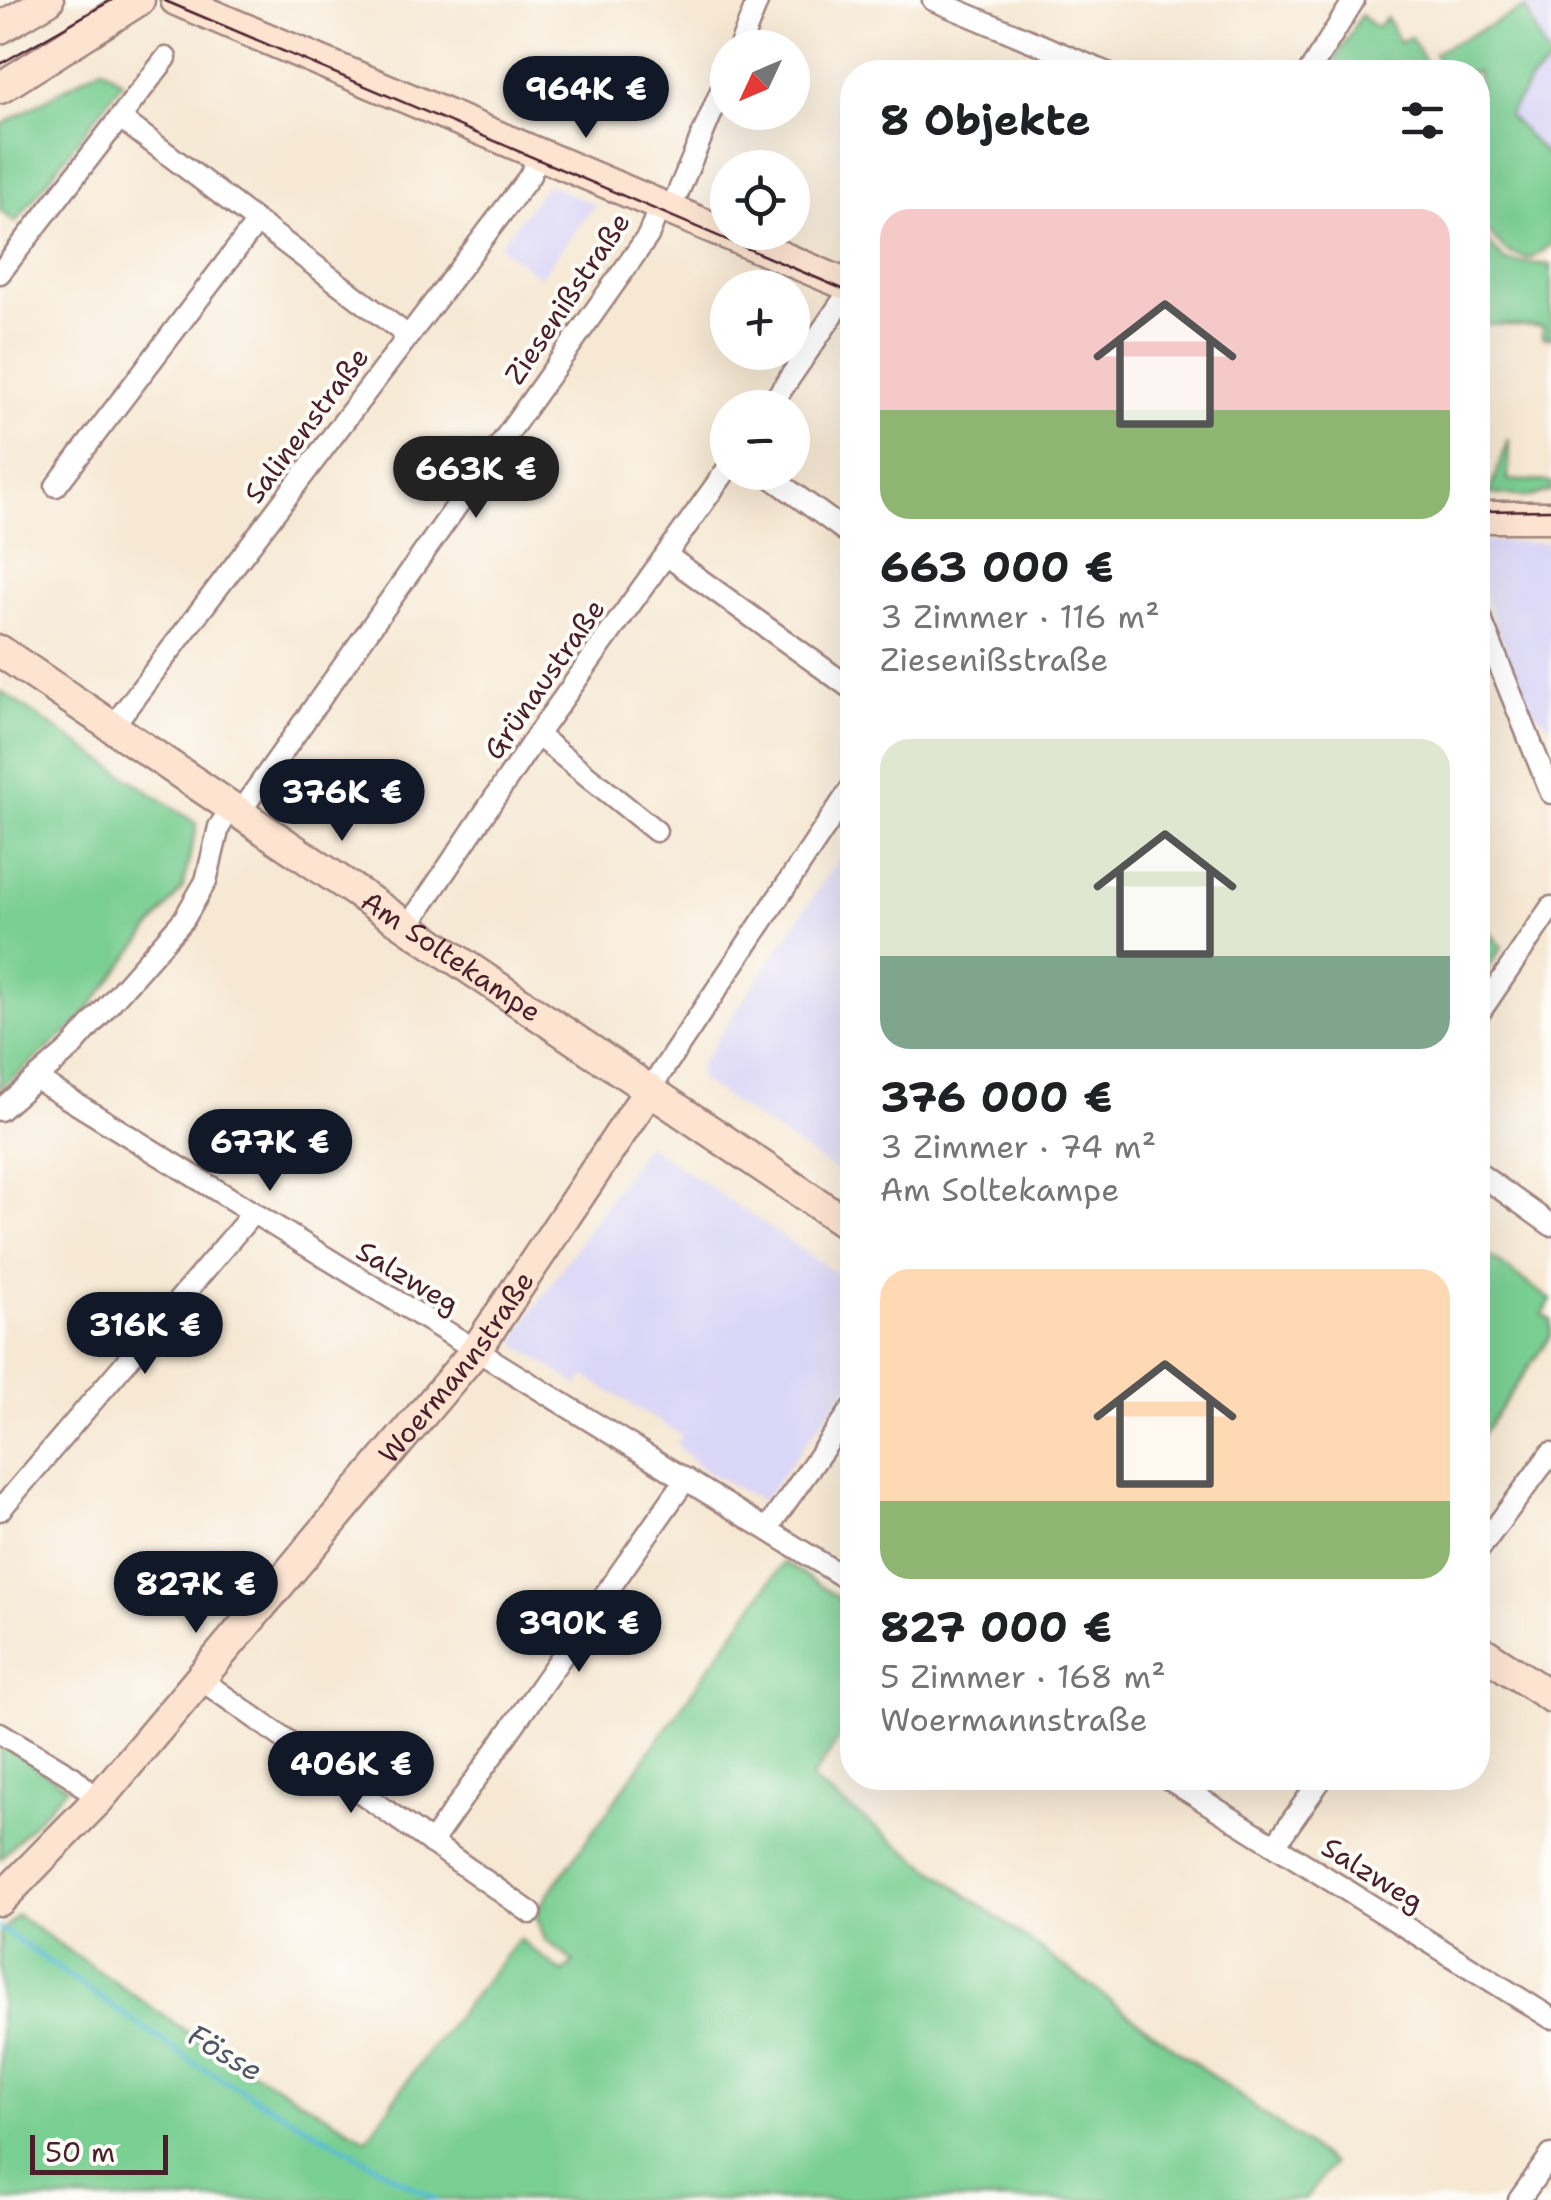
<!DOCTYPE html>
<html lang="de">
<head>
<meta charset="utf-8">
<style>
	body { margin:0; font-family:"Shantell Sans",sans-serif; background:#f2f2f2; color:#202124; height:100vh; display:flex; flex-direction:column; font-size:38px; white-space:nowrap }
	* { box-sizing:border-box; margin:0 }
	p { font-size:32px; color:#757577 }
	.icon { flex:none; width:55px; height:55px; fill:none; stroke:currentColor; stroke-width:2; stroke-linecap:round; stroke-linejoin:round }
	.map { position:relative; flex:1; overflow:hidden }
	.side { position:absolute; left:840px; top:60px; width:650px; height:1730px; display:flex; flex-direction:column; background:#fff; border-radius:40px; box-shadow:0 10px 40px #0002 }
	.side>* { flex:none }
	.needle { width:65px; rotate:226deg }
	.tools { position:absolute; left:710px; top:30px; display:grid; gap:20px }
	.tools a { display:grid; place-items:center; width:100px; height:100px; border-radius:50%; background:#fff; box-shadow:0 10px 40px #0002; font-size:50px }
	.scale { position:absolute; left:30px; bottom:25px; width:138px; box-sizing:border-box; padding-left:10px; border:5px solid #4a1f2b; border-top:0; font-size:28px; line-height:35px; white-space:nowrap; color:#4a1f2b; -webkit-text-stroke:8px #fdfcf7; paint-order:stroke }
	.price { position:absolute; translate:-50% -85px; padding:0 22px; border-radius:35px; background:#111827; color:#fff; font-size:32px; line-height:65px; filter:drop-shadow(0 2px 5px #0008) }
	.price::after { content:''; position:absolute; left:50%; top:60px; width:30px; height:22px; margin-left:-15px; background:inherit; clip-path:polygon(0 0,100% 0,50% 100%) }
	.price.current { background:#222; color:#fff }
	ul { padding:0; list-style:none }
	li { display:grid; align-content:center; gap:20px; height:530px; padding:0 40px }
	li span { display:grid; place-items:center; height:310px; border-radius:30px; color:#555 }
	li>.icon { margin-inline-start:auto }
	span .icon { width:180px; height:180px; fill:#fffc; stroke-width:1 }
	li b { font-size:42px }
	h2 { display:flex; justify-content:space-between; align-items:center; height:120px; padding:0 40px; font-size:42px }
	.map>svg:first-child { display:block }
	.built { fill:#dad6f7 }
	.green { fill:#7acf93; stroke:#62775f; stroke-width:2.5 }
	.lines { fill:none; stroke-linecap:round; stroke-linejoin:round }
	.stream { stroke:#58bcd6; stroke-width:5 }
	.street-casing { stroke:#a0847f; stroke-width:25 }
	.secondary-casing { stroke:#a0847f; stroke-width:35 }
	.street { stroke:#fff; stroke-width:20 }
	.secondary { stroke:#fde4d1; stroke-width:30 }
	.tram { stroke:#4a1f2b; stroke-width:2.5 }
	.labels { text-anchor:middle; stroke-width:8; stroke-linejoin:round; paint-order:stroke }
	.street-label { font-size:28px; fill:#4a1f2b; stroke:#fdfcf7 }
	.water-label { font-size:30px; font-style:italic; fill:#4f5667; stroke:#fdfcf7 }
</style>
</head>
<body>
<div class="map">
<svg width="1551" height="2200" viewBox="0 0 1551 2200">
	<rect width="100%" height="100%" fill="#fdfcf7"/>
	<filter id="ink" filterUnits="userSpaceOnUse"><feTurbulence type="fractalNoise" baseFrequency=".01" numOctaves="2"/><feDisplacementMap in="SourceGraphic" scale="20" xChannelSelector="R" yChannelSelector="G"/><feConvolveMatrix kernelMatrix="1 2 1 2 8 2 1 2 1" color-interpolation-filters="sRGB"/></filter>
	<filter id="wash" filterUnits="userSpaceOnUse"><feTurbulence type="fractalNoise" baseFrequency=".0048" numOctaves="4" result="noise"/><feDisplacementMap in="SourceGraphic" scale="40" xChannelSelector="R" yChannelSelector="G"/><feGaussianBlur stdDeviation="2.25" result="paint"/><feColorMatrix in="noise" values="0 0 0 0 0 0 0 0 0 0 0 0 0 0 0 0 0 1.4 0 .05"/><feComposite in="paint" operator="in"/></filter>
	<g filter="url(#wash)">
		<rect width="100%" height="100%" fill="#f6e8d3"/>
		<g class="built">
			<path d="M 1521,0 L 1551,0 L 1551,62 L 1525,10 Z"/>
			<path d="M 1551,64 L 1551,160 L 1508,116 L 1532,79 Z"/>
			<path d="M 547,184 L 595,205 L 540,277 L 499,246 Z"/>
			<path d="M 1478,541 L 1551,543 L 1551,725 L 1528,707 L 1502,643 L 1478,577 Z"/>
			<path d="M 852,839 L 852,1182 L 701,1081 L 698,1068 Z"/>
			<path d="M 646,1144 L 852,1284 L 852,1381 L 762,1502 L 698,1466 L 676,1444 L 682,1436 L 585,1376 L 579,1386 L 516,1344 L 519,1331 Z"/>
		</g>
		<g class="green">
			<path d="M 1525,8 L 1551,62 L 1532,79 L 1508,115 L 1551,160 L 1551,245 L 1530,259 L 1507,252 L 1478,221 L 1478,72 L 1444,72 L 1434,53 Z"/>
			<path d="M 1361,15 L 1376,28 L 1387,18 L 1399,42 L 1411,37 L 1431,72 L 1327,72 Z"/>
			<path d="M 102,67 L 122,82 L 16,222 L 0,211 L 0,126 Z"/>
			<path d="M 1478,231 L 1505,261 L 1551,265 L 1551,338 L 1543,337 L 1543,326 L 1478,324 Z"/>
			<path d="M 1509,438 L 1508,480 L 1551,482 L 1551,491 L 1529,497 L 1489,494 Z"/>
			<path d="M 0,691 L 197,824 L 183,887 L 78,1023 L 0,1089 Z"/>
			<path d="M 1478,918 L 1502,947 L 1478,983 Z"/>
			<path d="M 1478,1248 L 1551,1300 L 1543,1315 L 1551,1320 L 1551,1335 L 1478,1441 Z"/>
			<path d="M 784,1562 L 852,1607 L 852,1720 L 811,1780 L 1332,2164 L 1305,2200 L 0,2200 L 0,1933 L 17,1915 L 199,2040 L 367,2139 L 426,2054 L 519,1939 L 563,1973 L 574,1962 L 545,1940 L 535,1913 Z"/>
			<path d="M 0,1744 L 67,1787 L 0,1859 Z"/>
		</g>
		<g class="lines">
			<path class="stream" d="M 0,1928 L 194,2063 L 436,2200"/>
		</g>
	</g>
	<g filter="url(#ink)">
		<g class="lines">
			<defs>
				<g id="street">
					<path d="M 933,0 L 1105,72"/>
					<path d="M 739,48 L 758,0"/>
					<path d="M 1309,72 L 1354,0"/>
					<path d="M 120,118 L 408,336"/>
					<path d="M 671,209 L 728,74"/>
					<path d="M 0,273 L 166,58"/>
					<path d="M 769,408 L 852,287"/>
					<path d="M 764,472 L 852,536"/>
					<path d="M 56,486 L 257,222"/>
					<path d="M 666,555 L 852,689"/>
					<path d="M 1478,612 L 1551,793"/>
					<path d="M 113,726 L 529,177 L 540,154"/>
					<path d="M 537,735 L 656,831"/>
					<path d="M 240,812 L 648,236 L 660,205"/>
					<path d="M 409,925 L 537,735 L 728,468"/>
					<path d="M 1478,1015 L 1551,907"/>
					<path d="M 38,1080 L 852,1582"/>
					<path d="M 650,1089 L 852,787"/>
					<path d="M 0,1110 L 70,1049 L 184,919 L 206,881 L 219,827 L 232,807"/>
					<path d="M 1478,1173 L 1551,1225"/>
					<path d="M 0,1510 L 253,1213"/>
					<path d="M 767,1529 L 852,1409"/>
					<path d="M 1478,1551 L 1551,1453"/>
					<path d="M 200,1679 L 531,1913"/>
					<path d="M 0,1733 L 73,1777 L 98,1800"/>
					<path d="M 1167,1778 L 1551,2018"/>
					<path d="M 431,1843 L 686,1479"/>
					<path d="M 1275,1845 L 1322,1778"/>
					<path d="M 1519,2200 L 1551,2155"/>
				</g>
				<g id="secondary">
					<path d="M 176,0 L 852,287"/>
					<path d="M 0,28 L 48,0"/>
					<path d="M 0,88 L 139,0"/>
					<path d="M 1478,517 L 1551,517"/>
					<path id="s1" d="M 0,651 L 852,1227"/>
					<path d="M 1478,1649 L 1551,1697"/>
					<path id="s2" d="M 0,1900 L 98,1800 L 476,1350 L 650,1089"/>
				</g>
			</defs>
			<use href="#street" class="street-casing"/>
			<use href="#secondary" class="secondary-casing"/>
			<use href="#street" class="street"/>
			<use href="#secondary" class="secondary"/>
			<g class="tram">
				<path d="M 163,0 L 852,293"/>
				<path d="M 0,64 L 112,0"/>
				<path d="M 1478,511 L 1551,510"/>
			</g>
		</g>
	</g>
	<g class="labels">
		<g class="street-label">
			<text transform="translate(567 298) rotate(-56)" y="10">Ziesenißstraße</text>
			<text transform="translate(306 425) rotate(-53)" y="10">Salinenstraße</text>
			<text transform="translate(544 679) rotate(-55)" y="10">Grünaustraße</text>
			<text dy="10" stroke="none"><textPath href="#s1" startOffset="545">Am Soltekampe</textPath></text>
			<text transform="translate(408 1277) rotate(31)" y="10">Salzweg</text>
			<text dy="10" stroke="none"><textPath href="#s2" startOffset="702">Woermannstraße</textPath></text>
			<text transform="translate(1373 1874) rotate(32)" y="10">Salzweg</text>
		</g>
		<g class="water-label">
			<text transform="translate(225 2053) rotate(31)" y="10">Fösse</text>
		</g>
	</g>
</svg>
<div class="tools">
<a><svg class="needle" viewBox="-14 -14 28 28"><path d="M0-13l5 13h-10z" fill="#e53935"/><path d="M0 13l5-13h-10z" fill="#757577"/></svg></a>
<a><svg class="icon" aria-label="locate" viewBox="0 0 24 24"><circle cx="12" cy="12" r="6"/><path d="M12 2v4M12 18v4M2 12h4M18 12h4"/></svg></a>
<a>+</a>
<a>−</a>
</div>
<div class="scale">50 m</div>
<b class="price" style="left:586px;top:141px">964K €</b>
<b class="price current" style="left:476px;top:521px">663K €</b>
<b class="price" style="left:342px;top:844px">376K €</b>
<b class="price" style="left:270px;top:1194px">677K €</b>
<b class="price" style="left:145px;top:1377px">316K €</b>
<b class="price" style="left:196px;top:1636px">827K €</b>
<b class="price" style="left:579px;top:1675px">390K €</b>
<b class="price" style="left:351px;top:1816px">406K €</b>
<section class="side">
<h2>8 Objekte<svg class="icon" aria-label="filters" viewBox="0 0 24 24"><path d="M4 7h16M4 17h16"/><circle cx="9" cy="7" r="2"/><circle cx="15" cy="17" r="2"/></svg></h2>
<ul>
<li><span style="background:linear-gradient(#f6c9c9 65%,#8fb573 0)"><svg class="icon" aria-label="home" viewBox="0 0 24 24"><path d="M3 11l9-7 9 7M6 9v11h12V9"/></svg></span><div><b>663 000 €</b><p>3 Zimmer · 116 m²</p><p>Ziesenißstraße</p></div></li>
<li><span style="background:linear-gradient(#dfe7d0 70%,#7fa58c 0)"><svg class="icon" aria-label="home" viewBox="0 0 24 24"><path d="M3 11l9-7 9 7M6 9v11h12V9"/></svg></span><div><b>376 000 €</b><p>3 Zimmer · 74 m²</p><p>Am Soltekampe</p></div></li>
<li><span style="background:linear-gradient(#ffd9b3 75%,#8fb573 0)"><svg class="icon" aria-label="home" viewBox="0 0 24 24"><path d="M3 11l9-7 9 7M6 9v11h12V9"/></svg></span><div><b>827 000 €</b><p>5 Zimmer · 168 m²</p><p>Woermannstraße</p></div></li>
</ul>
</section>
</div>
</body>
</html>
